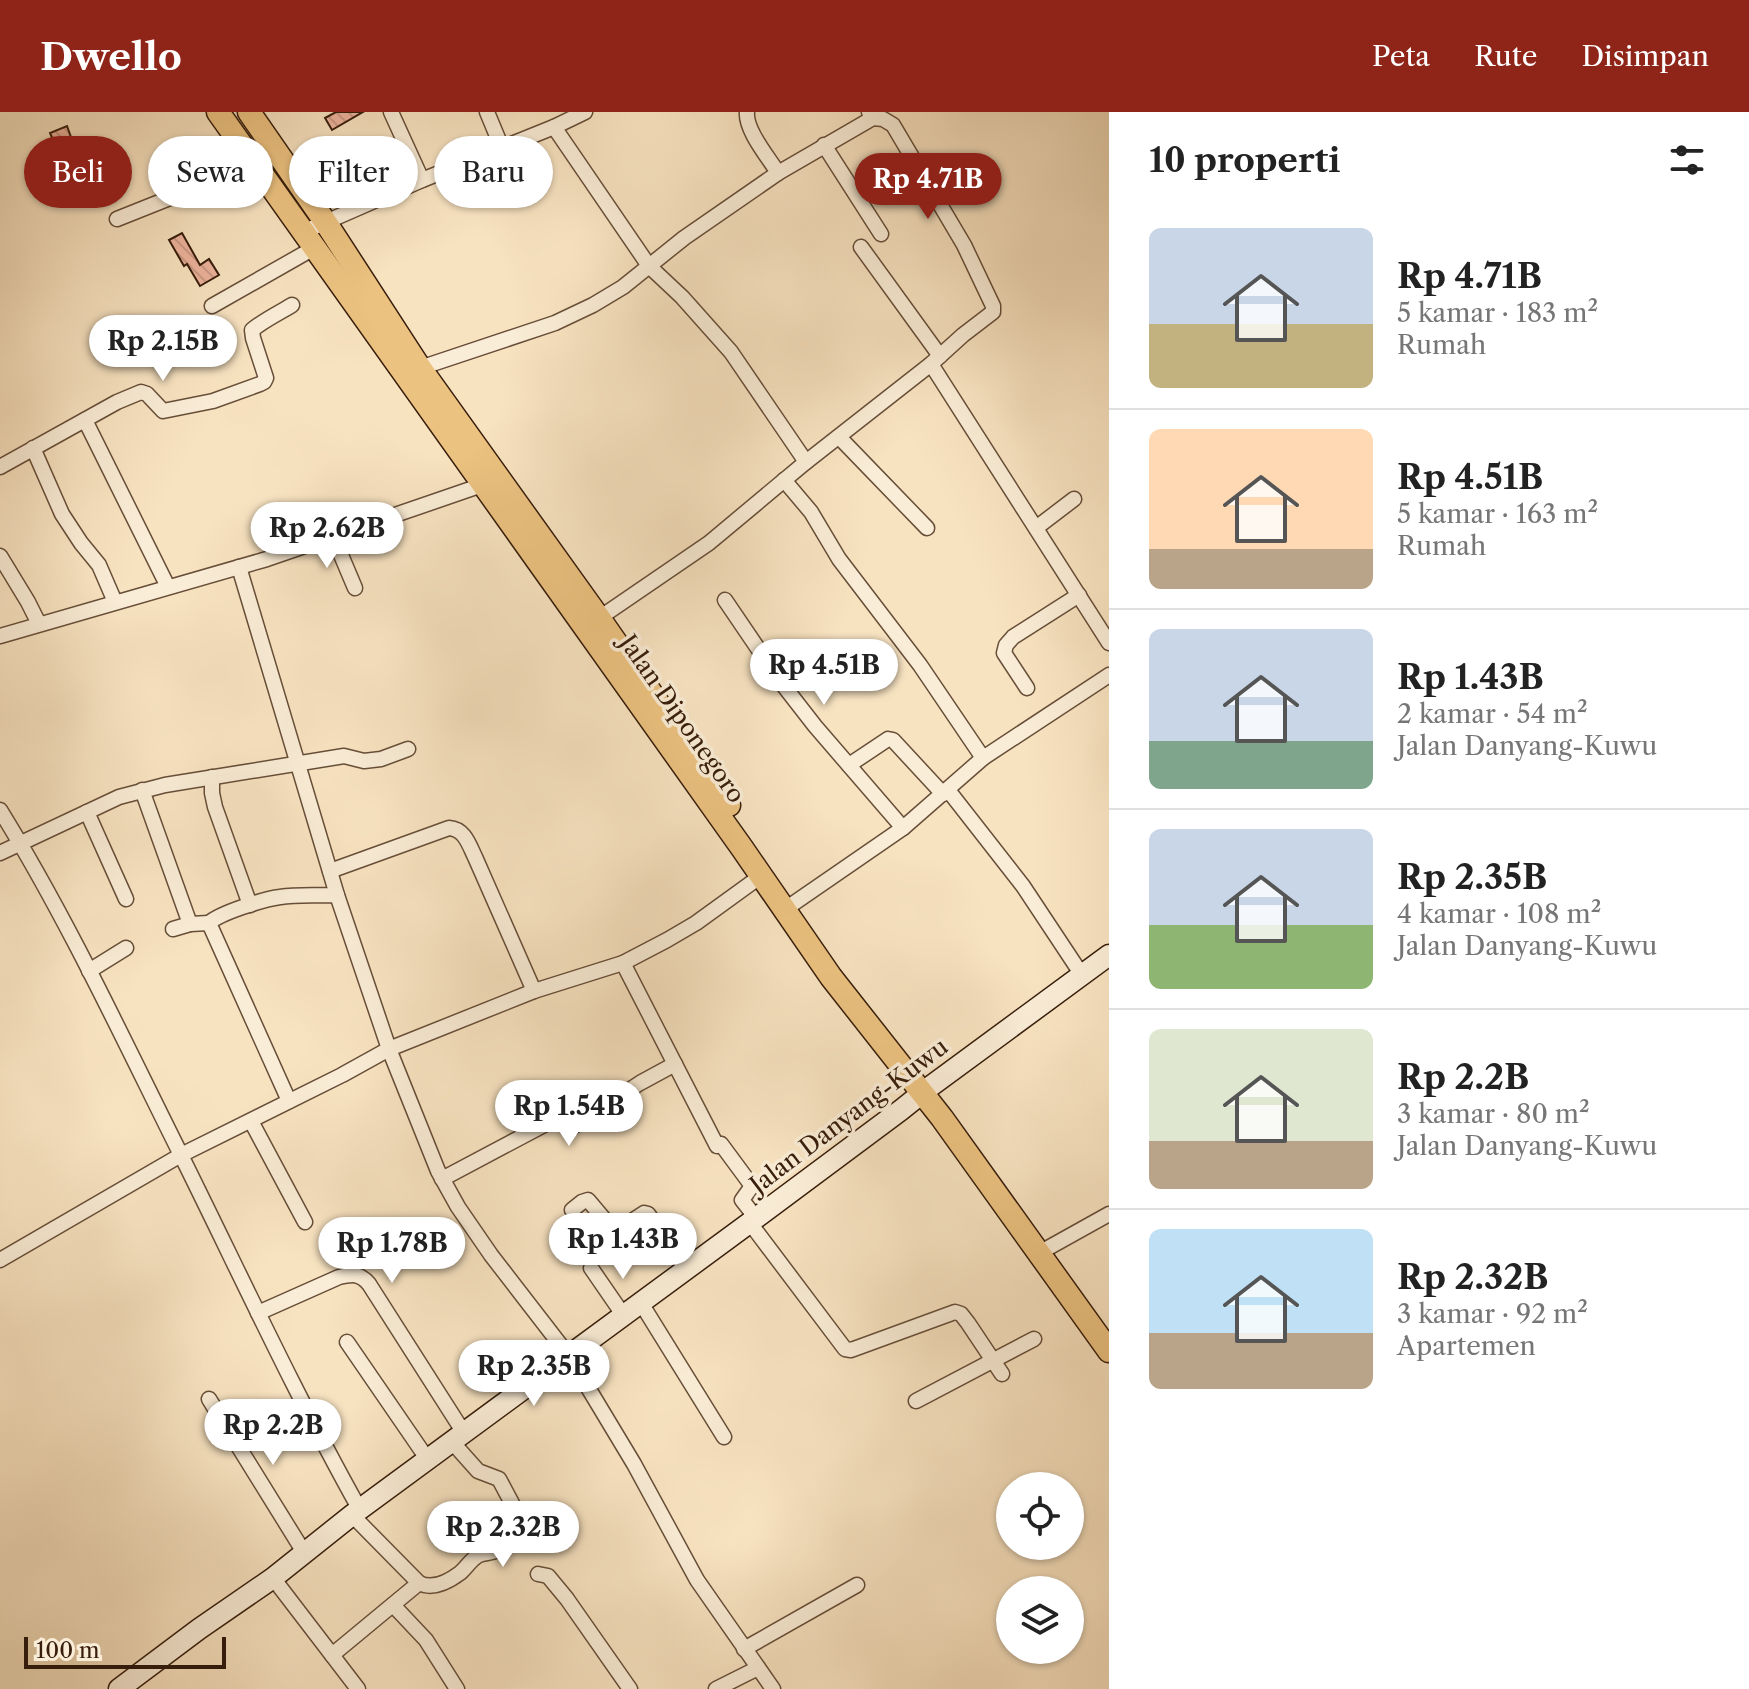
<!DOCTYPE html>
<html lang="id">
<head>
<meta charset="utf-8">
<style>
	body { margin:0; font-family:"Libre Caslon Text",serif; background:#f2f2f2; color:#222; height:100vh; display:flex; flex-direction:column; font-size:30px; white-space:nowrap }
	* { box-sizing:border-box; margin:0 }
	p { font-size:26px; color:#767676 }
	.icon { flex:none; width:44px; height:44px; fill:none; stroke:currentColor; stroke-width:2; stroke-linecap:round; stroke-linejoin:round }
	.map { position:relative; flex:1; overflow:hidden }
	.panel { display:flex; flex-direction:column; background:#fff; width:640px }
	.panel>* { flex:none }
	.top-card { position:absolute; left:24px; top:24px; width:760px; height:72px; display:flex; gap:16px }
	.fabs { position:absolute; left:996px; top:1360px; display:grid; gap:16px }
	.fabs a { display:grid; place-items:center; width:88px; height:88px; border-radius:50%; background:#fff; box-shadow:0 2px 6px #0004; font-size:40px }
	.scale { position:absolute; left:24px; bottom:20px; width:202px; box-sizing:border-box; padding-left:8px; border:4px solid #371d0b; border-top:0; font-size:22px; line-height:28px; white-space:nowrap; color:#371d0b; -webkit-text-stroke:6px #faedd7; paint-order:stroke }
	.price { position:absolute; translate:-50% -68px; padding:0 18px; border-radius:28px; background:#fff; color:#222; font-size:26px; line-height:52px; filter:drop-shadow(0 2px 4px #0008) }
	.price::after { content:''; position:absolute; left:50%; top:48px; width:24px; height:18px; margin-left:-12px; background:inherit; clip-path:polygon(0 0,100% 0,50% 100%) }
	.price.current { background:#8f2418; color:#fff }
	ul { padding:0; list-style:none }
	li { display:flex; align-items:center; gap:24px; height:200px; padding:0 40px }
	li+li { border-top:2px solid #e0e0e0 }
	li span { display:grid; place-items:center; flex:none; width:224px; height:160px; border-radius:12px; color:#555 }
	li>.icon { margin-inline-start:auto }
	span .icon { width:96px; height:96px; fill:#fffc; stroke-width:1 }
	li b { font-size:34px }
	h2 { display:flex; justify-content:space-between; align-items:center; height:96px; padding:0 40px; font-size:34px }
	.pill { padding:0 28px; border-radius:36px; background:#fff; box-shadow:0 2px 6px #0004; font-size:28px; line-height:72px }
	.pill.current { background:#8f2418; color:#fff }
	header { display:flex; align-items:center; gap:48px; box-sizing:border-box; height:112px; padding:0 40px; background:#8f2418; color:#fff }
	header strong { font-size:38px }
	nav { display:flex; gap:44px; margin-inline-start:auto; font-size:28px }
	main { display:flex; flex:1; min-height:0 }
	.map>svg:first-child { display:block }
	.building { fill:url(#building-back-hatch); stroke:#371d0b; stroke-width:2 }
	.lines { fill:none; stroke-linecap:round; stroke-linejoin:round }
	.street-casing { stroke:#674e38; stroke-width:17 }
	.secondary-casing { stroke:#371d0b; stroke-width:23 }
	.primary-casing { stroke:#371d0b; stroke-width:25 }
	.street { stroke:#faedd7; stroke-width:14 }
	.secondary { stroke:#faedd7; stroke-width:20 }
	.primary { stroke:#ecc280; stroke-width:22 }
	.labels { text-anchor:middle; stroke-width:7; stroke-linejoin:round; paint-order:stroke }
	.street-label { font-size:24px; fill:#371d0b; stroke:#faedd7 }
</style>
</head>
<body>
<header>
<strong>Dwello</strong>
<nav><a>Peta</a><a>Rute</a><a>Disimpan</a></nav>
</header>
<main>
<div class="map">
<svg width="1109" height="1577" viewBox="0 0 1109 1577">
	<defs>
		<pattern id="building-back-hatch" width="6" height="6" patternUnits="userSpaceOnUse" patternTransform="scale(2)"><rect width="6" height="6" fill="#edb39d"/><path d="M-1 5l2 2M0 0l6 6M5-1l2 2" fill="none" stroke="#cc9a86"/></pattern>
	</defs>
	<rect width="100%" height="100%" fill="#f8e3c1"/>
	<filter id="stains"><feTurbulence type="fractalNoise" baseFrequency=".0025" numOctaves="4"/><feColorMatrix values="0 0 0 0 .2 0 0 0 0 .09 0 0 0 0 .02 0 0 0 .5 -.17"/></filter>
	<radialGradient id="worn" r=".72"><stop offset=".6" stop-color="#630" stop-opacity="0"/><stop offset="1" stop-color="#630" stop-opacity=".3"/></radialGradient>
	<g class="building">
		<path d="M 336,0 L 363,0 L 332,18 L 325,6 Z"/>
		<path d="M 67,14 L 72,28 L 56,35 L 50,21 Z"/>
		<path d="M 182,121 L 200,153 L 209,147 L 219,163 L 200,174 L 187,152 L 184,154 L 169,128 Z"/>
	</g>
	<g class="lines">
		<defs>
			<g id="street">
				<path d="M 391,0 L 422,68"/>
				<path d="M 487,0 L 502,36"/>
				<path d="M 747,0 C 745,18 769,46 778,61"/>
				<path d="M 554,15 L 649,154 L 682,185 L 731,240 L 806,350"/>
				<path d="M 824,33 L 881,122"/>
				<path d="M 117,107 L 255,52"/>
				<path d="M 303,120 L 422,68 L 554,15 L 585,0"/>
				<path d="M 861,135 L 940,244"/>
				<path d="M 212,194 L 314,136"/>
				<path d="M 931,252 L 1109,531"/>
				<path d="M 420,256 L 555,211 L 593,193 L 623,175 L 684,126 L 778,61 L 873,6 L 869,0"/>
				<path d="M 85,308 L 168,475"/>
				<path d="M 839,325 L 927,416"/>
				<path d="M 33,336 L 62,402 L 81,431 L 99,453 L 115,490"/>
				<path d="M 0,355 L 117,290 L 141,280 L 147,282 L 163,299 L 213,289 L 260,272 L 264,270 L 266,266 L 253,226 L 252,218 C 264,208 279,201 292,193"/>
				<path d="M 784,368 L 811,400 L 839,447 L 920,553 L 983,646"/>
				<path d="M 1036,416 L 1074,387"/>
				<path d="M 333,424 L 355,476"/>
				<path d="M 0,444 L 28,490 L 39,512"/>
				<path d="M 239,455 L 337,783 L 389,937 L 438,1059 L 458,1095 L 491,1143 L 569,1244 L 634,1352 L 697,1468 L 773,1577"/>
				<path d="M 725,488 L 780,569 L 815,614 L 903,716"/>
				<path d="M 592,511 L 709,431 L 806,350 L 931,252 L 963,223 L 993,200 L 993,194 L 964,133 L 893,13 L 883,7 L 873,6"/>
				<path d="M 0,524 L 267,447 L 488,371"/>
				<path d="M 1027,576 L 1004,541 L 1006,533 L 1013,525 L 1079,483"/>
				<path d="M 849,653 L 888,627 L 893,628 L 943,682"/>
				<path d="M 212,665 L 212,681 L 215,695 L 250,793"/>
				<path d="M 142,678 L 190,812 L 209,811"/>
				<path d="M 948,678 L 1023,774 L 1082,863"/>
				<path d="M 0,698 C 68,808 123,927 181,1043 L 0,1148"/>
				<path d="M 87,700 L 126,787"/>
				<path d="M 0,741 L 119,685 L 165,673 L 344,644 L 364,649 L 381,647 L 408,637"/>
				<path d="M 330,759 L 449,716 C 465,717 469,733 475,745 L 534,879"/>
				<path d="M 784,798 L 903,716 L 983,646 L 1109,563"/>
				<path d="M 173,817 L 190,812"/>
				<path d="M 623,851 L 717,1034"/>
				<path d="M 89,859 L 126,836"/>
				<path d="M 289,989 L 209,811 C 220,801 264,787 280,785 C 298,782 319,784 337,783"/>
				<path d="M 251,1009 L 305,1110"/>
				<path d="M 721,1032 L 752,1074 L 742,1088 L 756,1106"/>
				<path d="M 442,1067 L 557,1006 L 561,1006 L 567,1016 L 571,1016 L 640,971 L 675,952"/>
				<path d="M 572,1098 L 582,1090 L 588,1088 L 615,1120 L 644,1101 L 648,1102 L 687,1157"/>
				<path d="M 750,1111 L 845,1237 L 851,1238 L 862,1234 L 955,1200 L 961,1202 L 968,1211 L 1002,1262"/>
				<path d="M 1039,1141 L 1109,1102"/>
				<path d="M 591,1156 L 624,1204"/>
				<path d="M 641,1191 L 724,1325"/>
				<path d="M 258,1201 L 339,1165 C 352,1162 360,1161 369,1172 L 464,1321"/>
				<path d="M 347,1230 L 428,1348"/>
				<path d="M 209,1287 L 305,1442"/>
				<path d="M 916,1289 L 1034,1227"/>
				<path d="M 360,1398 C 295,1282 240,1162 181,1043 L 342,963 L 389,937 L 534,879 L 623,851 L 667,828 L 696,811 L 761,764"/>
				<path d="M 352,1403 L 419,1471 C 433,1478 448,1470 460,1461 C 467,1455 471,1447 479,1443 C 485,1441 492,1441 498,1438 C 509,1433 520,1423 526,1413 L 525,1407 L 515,1397 L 499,1367 L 478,1359 L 453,1331"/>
				<path d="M 538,1462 L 548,1464 L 567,1487 L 630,1577"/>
				<path d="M 273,1466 L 358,1577"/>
				<path d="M 393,1493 L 426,1528 L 457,1577"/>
				<path d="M 744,1537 L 857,1473"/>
				<path d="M 332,1543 L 419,1471"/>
				<path d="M 716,1577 L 758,1556"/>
			</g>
			<path id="secondary" d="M 119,1577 L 199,1517 L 273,1466 L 352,1403 L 756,1106 L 901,998 L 931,974 L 1109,843"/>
			<g id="primary">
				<path d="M 218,0 L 742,736 L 831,865 L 942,1006 L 1109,1239"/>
				<path d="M 249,0 L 326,111 L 420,256 L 599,506 L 729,693"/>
			</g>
		</defs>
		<use href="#street" class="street-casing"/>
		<use href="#secondary" class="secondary-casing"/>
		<use href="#primary" class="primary-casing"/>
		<use href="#street" class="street"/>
		<use href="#secondary" class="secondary"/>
		<use href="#primary" class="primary"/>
	</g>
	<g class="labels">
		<g class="street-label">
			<text transform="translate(682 607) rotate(55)" y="8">Jalan Diponegoro</text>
			<text transform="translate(849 1004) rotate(-37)" y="8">Jalan Danyang-Kuwu</text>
		</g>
	</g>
	<rect width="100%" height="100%" filter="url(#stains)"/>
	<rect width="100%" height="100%" fill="url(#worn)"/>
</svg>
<div class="fabs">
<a><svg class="icon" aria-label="locate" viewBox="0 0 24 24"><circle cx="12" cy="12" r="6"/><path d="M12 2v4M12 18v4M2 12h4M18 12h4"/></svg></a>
<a><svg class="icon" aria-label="layers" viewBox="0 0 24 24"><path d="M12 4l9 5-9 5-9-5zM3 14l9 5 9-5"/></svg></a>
</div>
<div class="scale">100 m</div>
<b class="price current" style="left:928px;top:109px">Rp 4.71B</b>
<b class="price" style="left:163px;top:271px">Rp 2.15B</b>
<b class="price" style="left:327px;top:458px">Rp 2.62B</b>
<b class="price" style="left:824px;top:595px">Rp 4.51B</b>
<b class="price" style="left:569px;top:1036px">Rp 1.54B</b>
<b class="price" style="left:623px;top:1169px">Rp 1.43B</b>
<b class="price" style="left:392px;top:1173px">Rp 1.78B</b>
<b class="price" style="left:534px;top:1296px">Rp 2.35B</b>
<b class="price" style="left:273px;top:1355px">Rp 2.2B</b>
<b class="price" style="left:503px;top:1457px">Rp 2.32B</b>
<div class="top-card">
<a class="pill current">Beli</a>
<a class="pill">Sewa</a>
<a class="pill">Filter</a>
<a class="pill">Baru</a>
</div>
</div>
<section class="panel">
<h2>10 properti<svg class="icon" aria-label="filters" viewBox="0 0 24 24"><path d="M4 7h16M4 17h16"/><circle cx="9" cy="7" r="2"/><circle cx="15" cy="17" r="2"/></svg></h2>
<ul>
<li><span style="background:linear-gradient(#c9d6e8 60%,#c2b280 0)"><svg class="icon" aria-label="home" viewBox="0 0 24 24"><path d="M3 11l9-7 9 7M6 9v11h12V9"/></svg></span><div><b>Rp 4.71B</b><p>5 kamar · 183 m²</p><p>Rumah</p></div></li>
<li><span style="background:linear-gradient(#ffd9b3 75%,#b9a48a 0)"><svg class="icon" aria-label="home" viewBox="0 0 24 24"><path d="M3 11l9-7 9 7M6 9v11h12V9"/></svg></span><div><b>Rp 4.51B</b><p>5 kamar · 163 m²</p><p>Rumah</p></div></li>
<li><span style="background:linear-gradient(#c9d6e8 70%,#7fa58c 0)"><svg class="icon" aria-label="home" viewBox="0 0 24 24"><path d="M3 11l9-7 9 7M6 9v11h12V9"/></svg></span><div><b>Rp 1.43B</b><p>2 kamar · 54 m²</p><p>Jalan Danyang-Kuwu</p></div></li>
<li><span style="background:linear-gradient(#c9d6e8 60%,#8fb573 0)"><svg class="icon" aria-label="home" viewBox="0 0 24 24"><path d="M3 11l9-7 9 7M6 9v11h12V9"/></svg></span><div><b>Rp 2.35B</b><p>4 kamar · 108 m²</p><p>Jalan Danyang-Kuwu</p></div></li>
<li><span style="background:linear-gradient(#dfe7d0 70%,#b9a48a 0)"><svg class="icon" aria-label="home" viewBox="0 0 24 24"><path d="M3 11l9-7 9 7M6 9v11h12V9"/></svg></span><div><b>Rp 2.2B</b><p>3 kamar · 80 m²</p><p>Jalan Danyang-Kuwu</p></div></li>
<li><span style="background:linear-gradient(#bfe0f5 65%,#b9a48a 0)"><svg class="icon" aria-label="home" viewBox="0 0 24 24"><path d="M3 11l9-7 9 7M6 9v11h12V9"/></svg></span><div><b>Rp 2.32B</b><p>3 kamar · 92 m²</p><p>Apartemen</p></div></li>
</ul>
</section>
</main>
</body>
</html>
